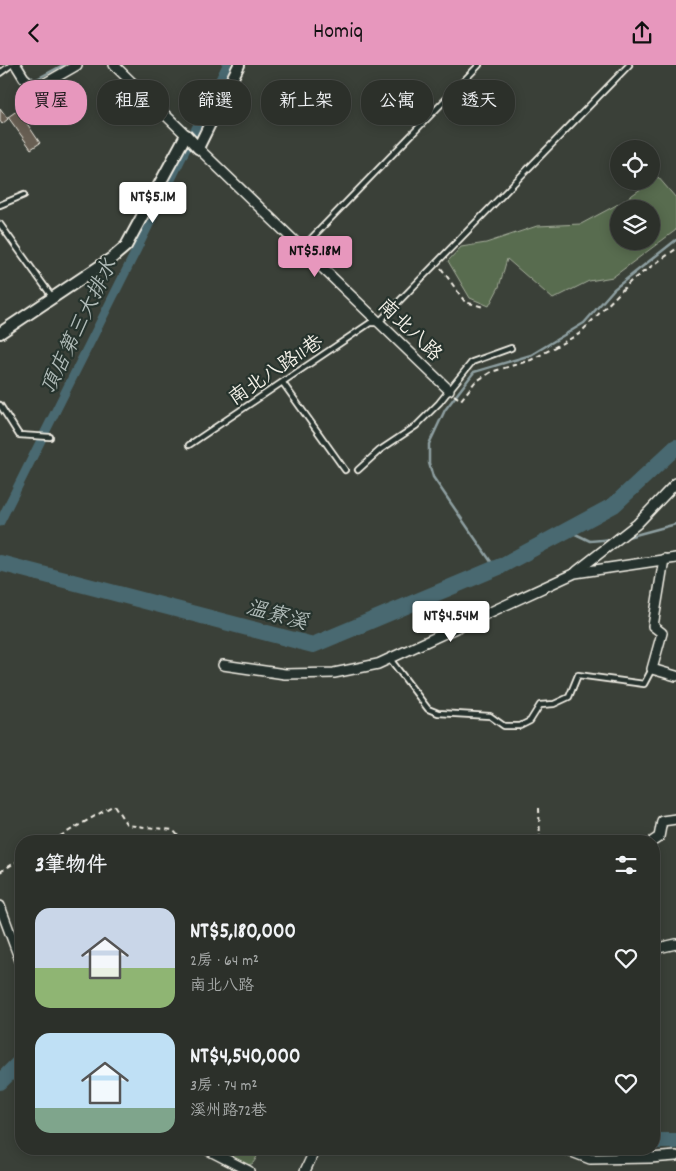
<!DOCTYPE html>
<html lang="zh-TW">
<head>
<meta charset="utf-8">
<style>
	body { margin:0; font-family:Dekko,"LXGW WenKai TC",sans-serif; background:#343832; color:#f1f3f6; height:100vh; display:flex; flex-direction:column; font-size:19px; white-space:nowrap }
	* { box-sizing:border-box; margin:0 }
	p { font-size:16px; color:#a6a9a8 }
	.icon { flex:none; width:28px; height:28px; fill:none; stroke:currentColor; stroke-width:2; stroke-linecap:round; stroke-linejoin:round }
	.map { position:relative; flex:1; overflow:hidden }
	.side { position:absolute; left:15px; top:770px; width:645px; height:320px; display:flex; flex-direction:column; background:#2c302a; border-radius:20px; box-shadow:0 2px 12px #0003,0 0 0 1px #484b47 }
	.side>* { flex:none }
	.banner { position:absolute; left:15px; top:15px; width:646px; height:45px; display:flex; gap:10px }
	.fabs { position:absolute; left:610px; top:75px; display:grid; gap:10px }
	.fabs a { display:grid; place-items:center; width:50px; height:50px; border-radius:50%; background:#2c302a; box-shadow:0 2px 12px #0003,0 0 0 1px #484b47; font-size:25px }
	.price { position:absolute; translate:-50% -42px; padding:0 11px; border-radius:5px; background:#fff; color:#222; font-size:16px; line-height:32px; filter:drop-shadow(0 1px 2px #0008) }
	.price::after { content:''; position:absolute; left:50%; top:30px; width:15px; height:11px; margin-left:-8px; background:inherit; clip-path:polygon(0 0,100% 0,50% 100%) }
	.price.on { background:#e797bd; color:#111 }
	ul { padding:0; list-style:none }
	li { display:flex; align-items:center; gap:15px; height:125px; padding:0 20px }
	li span { display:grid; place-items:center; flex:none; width:140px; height:100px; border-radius:15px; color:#555 }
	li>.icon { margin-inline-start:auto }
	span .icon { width:60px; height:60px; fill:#fffc; stroke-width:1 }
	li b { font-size:21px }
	h2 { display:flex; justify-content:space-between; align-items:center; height:60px; padding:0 20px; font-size:21px }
	.pill { padding:0 18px; border-radius:20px; background:#2c302a; box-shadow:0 2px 12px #0003,0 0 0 1px #484b47; font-size:18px; line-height:45px }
	.pill.on { background:#e797bd; color:#111 }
	header { display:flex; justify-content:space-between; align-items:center; height:65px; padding:0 20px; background:#e797bd; color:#111; font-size:22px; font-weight:600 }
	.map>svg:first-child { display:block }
	.green { fill:#596c50; stroke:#a6ae9c; fill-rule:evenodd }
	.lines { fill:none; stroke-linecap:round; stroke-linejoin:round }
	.stream { stroke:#8e9fa1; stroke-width:2.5 }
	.canal { stroke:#4a6971; stroke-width:9 }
	.river { stroke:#4a6971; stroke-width:16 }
	.building { fill:#685e52; stroke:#f4f1e8 }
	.service-casing { stroke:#f4f1e8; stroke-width:8 }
	.minor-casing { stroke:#f4f1e8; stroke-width:12 }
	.tertiary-casing { stroke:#f4f1e8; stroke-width:14 }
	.path { stroke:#f4f1e8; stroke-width:2; stroke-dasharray:5 4; stroke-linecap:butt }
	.service { stroke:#26332d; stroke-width:4.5 }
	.minor { stroke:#26332d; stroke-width:9 }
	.tertiary { stroke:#26332d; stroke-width:10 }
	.labels { text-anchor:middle; stroke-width:4.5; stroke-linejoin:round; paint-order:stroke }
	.street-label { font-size:20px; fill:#f4f1e8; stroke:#26332d }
	.water-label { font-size:21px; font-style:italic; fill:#b0bbb8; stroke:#26332d }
</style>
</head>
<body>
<header><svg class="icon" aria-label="back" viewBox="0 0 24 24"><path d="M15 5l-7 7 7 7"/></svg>Homiq<svg class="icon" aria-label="share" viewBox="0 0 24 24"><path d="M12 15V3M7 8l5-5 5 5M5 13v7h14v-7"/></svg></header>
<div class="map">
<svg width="676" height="1106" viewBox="0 0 676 1106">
	<rect width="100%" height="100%" fill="#3a4038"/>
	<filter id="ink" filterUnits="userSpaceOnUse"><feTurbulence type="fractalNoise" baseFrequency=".02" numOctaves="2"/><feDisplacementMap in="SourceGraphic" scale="10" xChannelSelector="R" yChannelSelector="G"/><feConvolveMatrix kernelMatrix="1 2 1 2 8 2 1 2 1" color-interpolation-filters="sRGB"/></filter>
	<g filter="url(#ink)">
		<g class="green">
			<path d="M 658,112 L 676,133 L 676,165 L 613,212 L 589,216 L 553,234 L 507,194 L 499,222 L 489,241 L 470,233 L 448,196 L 461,182 L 486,178 L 537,161 L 581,159 L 622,137 ZM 619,144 L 651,144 L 651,176 L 619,176 Z"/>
			<path d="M 215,1084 L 261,1084 C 258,1088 256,1095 253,1098 C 245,1105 222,1088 215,1084 Z"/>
		</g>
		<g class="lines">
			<g class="stream">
				<path d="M 22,0 L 27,9 L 35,15 L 63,0"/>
				<path d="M 120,0 L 190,67"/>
				<path d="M 567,465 L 590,476 L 614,474"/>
				<path d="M 624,473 L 676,459"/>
				<path d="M 496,504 L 433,412 L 429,398 L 429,379 L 445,345 L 474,307 L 531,290 L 584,258 L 614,224 L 676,175"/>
			</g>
			<path class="canal" d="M 0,457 L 137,184 L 227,0"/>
			<g class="river">
				<path d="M 0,498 L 313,580 L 501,501 L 614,440 L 676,382"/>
				<path d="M 0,1017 L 21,996"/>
				<path d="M 654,1076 L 676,1076"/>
			</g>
		</g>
		<g class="building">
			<path d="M 0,43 L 8,54 L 2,59 L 0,56 Z"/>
			<path d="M 18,45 L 40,78 L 31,84 L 8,52 Z"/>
		</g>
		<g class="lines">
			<defs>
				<g id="service">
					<path d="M 0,8 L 11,0"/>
					<path d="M 0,140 L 24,130"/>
					<path d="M 0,159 L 53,233"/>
					<path d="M 302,183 L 479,0"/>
					<path d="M 283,318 L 345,405"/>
					<path d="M 0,340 L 19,370 L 50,372"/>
					<path d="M 189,380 L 370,258 L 378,258 L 629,0"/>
					<path d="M 358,405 L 380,385 L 416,361 L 439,338 L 472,297 L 511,283"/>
					<path d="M 390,594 L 428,644 L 438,648 L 490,651 L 504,661 L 520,661 L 530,656 L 540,640 L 554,639 L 569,632 L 578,610 L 644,619 L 652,604"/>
					<path d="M 650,1093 L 650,1084"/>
				</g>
				<g id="minor">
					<path d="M 16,0 L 24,13 L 32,20 L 44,19 L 77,0"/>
					<path d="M 114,0 L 186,70"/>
					<path d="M 198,83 L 449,325"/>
					<path d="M 664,494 L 653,561 L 662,568 L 652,604 L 676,611"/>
					<path d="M 577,506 L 637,459 L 676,418"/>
					<path d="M 223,600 L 285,609 L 334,608 L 378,599 L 575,508 L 676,493"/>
					<path d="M 653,776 L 659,772 L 662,756 L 676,754"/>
					<path d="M 0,841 L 21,898"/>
					<path d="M 654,884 L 676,879"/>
					<path d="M 206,1084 L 249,1106"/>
					<path d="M 564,1084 L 590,1094 L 650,1093 L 676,1091"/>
					<path d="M 305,1106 L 312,1091 L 318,1084"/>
				</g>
				<path id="tertiary" d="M 0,268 L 112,193 L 126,181 L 186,70 L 198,83 L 239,0"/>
			</defs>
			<use href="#service" class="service-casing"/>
			<use href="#minor" class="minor-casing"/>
			<use href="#tertiary" class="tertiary-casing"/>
			<g class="path">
				<path d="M 441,203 L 465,237 L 484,242"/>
				<path d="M 454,330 L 461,335 L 475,317 L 491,307 L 531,295 L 579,269 L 632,215 L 676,184"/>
				<path d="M 539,743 L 540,776"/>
				<path d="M 52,776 L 114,740 L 127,760 L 173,765 L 183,776"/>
				<path d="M 0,807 L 21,794"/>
			</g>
			<use href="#service" class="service"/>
			<use href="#minor" class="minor"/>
			<use href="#tertiary" class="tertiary"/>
		</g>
	</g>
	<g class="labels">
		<g class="street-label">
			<text transform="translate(411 264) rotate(44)" y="7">南北八路</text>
			<text transform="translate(275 304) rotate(-34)" y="7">南北八路11巷</text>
		</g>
		<g class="water-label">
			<text transform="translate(78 261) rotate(-64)" y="7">頂店第三大排水</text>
			<text transform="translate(277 549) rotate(15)" y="7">溫寮溪</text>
		</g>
	</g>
</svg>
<div class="fabs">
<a><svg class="icon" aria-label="locate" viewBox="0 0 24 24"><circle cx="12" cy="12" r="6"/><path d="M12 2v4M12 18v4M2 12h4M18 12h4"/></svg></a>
<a><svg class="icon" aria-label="layers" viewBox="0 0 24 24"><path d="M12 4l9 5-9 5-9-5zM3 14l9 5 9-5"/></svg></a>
</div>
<b class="price" style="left:153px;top:159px">NT$5.1M</b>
<b class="price on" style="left:315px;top:213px">NT$5.18M</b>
<b class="price" style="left:451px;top:578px">NT$4.54M</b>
<div class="banner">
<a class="pill on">買屋</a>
<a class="pill">租屋</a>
<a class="pill">篩選</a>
<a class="pill">新上架</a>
<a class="pill">公寓</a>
<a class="pill">透天</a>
</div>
<section class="side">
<h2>3筆物件<svg class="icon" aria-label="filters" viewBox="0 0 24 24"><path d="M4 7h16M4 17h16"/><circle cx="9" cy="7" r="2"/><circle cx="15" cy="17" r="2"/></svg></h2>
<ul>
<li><span style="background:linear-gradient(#c9d6e8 60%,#8fb573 0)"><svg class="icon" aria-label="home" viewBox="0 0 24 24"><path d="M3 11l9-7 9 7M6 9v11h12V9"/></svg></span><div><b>NT$5,180,000</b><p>2房 · 64 m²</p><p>南北八路</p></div><svg class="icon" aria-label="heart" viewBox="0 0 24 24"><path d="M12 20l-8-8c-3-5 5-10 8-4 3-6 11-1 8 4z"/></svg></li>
<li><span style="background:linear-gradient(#bfe0f5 75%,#7fa58c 0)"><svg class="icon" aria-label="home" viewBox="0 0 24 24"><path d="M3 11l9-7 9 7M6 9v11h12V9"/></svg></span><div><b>NT$4,540,000</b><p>3房 · 74 m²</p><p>溪州路72巷</p></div><svg class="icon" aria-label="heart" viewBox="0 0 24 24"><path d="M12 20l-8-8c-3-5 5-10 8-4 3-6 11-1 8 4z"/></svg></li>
</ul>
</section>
</div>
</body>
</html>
